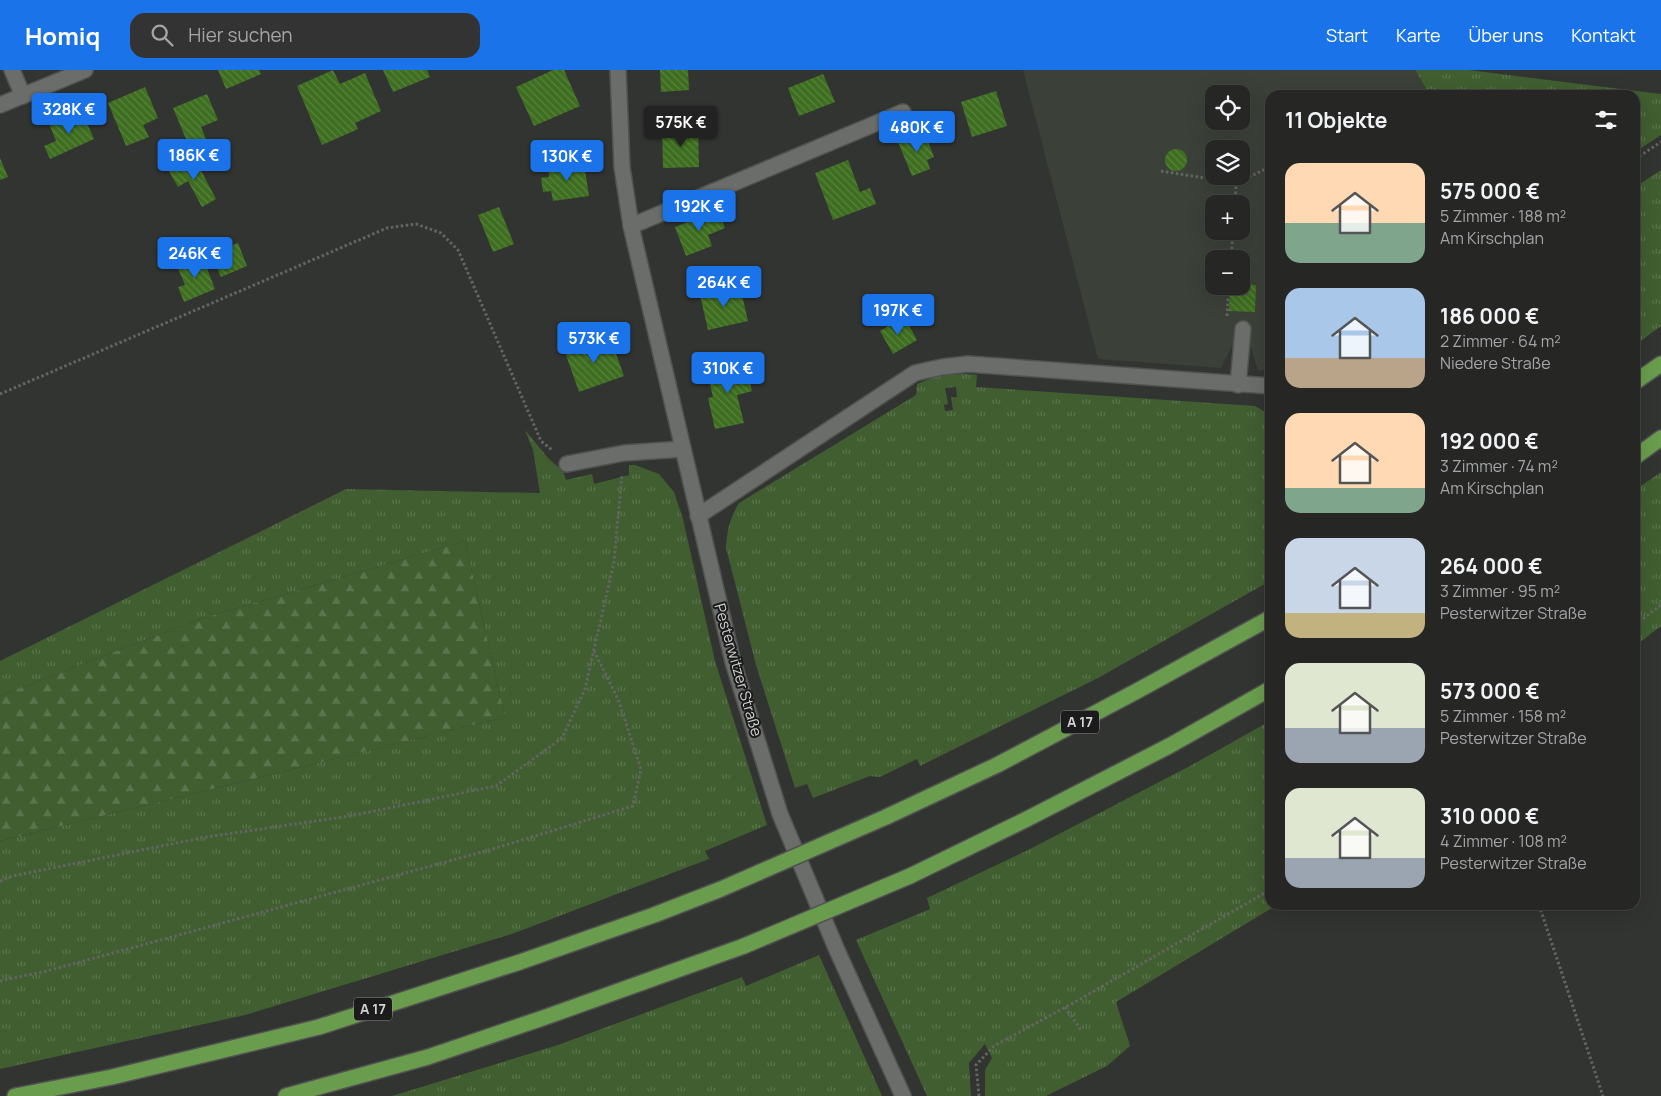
<!DOCTYPE html>
<html lang="de">
<head>
<meta charset="utf-8">
<style>
	body { margin:0; font-family:Manrope,sans-serif; background:#323332; color:#f1f3f6; height:100vh; display:flex; flex-direction:column; font-size:19px; white-space:nowrap }
	* { box-sizing:border-box; margin:0 }
	p { font-size:16px; color:#a4a5a7 }
	.icon { flex:none; width:28px; height:28px; fill:none; stroke:currentColor; stroke-width:2; stroke-linecap:round; stroke-linejoin:round }
	.map { position:relative; flex:1; overflow:hidden }
	.panel { position:absolute; left:1265px; top:20px; width:375px; height:820px; display:flex; flex-direction:column; background:#262725; border-radius:15px; box-shadow:0 5px 20px #0002,0 0 0 1px #424442 }
	.panel>* { flex:none }
	.tools { position:absolute; left:1205px; top:15px; display:grid; gap:10px }
	.tools a { display:grid; place-items:center; width:45px; height:45px; border-radius:10px; background:#262725; box-shadow:0 5px 20px #0002,0 0 0 1px #424442; font-size:25px }
	.price { position:absolute; translate:-50% -42px; padding:0 11px; border-radius:5px; background:#1a73e8; color:#fff; font-size:16px; line-height:32px; filter:drop-shadow(0 1px 2px #0008) }
	.price::after { content:''; position:absolute; left:50%; top:30px; width:15px; height:11px; margin-left:-8px; background:inherit; clip-path:polygon(0 0,100% 0,50% 100%) }
	.price.on { background:#222; color:#fff }
	ul { padding:0; list-style:none }
	li { display:flex; align-items:center; gap:15px; height:125px; padding:0 20px }
	li span { display:grid; place-items:center; flex:none; width:140px; height:100px; border-radius:15px; color:#555 }
	li>.icon { margin-inline-start:auto }
	span .icon { width:60px; height:60px; fill:#fffc; stroke-width:1 }
	li b { font-size:21px }
	h2 { display:flex; justify-content:space-between; align-items:center; height:60px; padding:0 20px; font-size:21px }
	header { display:flex; align-items:center; gap:30px; box-sizing:border-box; height:70px; padding:0 25px; background:#1a73e8; color:#fff }
	header strong { font-size:24px }
	nav { display:flex; gap:28px; margin-inline-start:auto; font-size:18px }
	.search { width:350px; height:45px; background:#323332; display:flex; align-items:center; gap:12px; box-sizing:border-box; padding:0 18px; border-radius:15px; color:#a4a5a7; font-size:19px }
	.map>svg:first-child { display:block }
	.built { fill:#3b4039; fill-rule:evenodd }
	.grass { fill:url(#grass-tufts); fill-rule:evenodd }
	.forest { fill:url(#forest-firs) }
	.building { fill:url(#building-back-hatch) }
	.lines { fill:none; stroke-linecap:round; stroke-linejoin:round }
	.lane-casing { stroke:#515250; stroke-width:18 }
	.street-casing { stroke:#515250; stroke-width:18 }
	.highway-casing { stroke:#515250; stroke-width:18 }
	.path { stroke:#636562; stroke-width:3; stroke-dasharray:2.5 2.5; stroke-linecap:butt }
	.lane { stroke:#6b6d6a; stroke-width:15 }
	.street { stroke:#6b6d6a; stroke-width:15 }
	.highway { stroke:#699d4d; stroke-width:15 }
	.highway-bridge-casing { stroke:#515250; stroke-width:18; stroke-linecap:butt }
	.highway-bridge { stroke:#699d4d; stroke-width:15 }
	.labels { text-anchor:middle; stroke-width:4; stroke-linejoin:round; paint-order:stroke }
	.shield { fill:#1a1b1a; stroke:#9a9b9a; stroke-width:1 }
	.shield-label { font-size:14px; font-weight:bold; fill:#d1d2d1 }
	.street-label { font-size:15px; fill:#d1d2d1; stroke:#1a1b1a }
</style>
</head>
<body>
<header>
<strong>Homiq</strong>
<div class="search"><svg class="icon" aria-label="search" viewBox="0 0 24 24"><circle cx="10" cy="10" r="6"/><path d="M15 15l6 6"/></svg>Hier suchen</div>
<nav><a>Start</a><a>Karte</a><a>Über uns</a><a>Kontakt</a></nav>
</header>
<div class="map">
<svg width="1661" height="1026" viewBox="0 0 1661 1026">
	<defs>
		<pattern id="grass-tufts" width="24" height="20" patternUnits="userSpaceOnUse" patternTransform="scale(1.25)"><rect width="24" height="20" fill="#405e30"/><path d="M3 7l-1-3M5 7V3M7 7l1-3M15 17l-1-3M17 17v-4M19 17l1-3" fill="none" stroke="#5b744d"/></pattern>
		<pattern id="forest-firs" width="22" height="20" patternUnits="userSpaceOnUse" patternTransform="scale(1.25)"><rect width="22" height="20" fill="#405e30"/><path d="M5 1l3.5 6h-7zM16 11l3.5 6h-7z" fill="#5b744d"/></pattern>
		<pattern id="building-back-hatch" width="6" height="6" patternUnits="userSpaceOnUse" patternTransform="scale(1.25)"><rect width="6" height="6" fill="#3e6e20"/><path d="M-1 5l2 2M0 0l6 6M5-1l2 2" fill="none" stroke="#59823f"/></pattern>
	</defs>
	<rect width="100%" height="100%" fill="#323431"/>
	<path class="built" d="M 1023,0 L 1415,0 L 1430,25 L 1270,25 L 1270,298 L 1258,301 L 1250,274 L 1233,274 L 1221,298 L 1098,289 ZM 1214,24 L 1241,24 L 1241,51 L 1214,51 ZM 1214,79 L 1241,79 L 1241,106 L 1214,106 ZM 1214,134 L 1241,134 L 1241,161 L 1214,161 ZM 1214,189 L 1241,189 L 1241,216 L 1214,216 Z"/>
	<g class="grass">
		<path d="M 1415,0 L 1469,0 L 1661,24 L 1661,65 L 1635,82 L 1635,25 L 1430,25 Z"/>
		<path d="M 1661,100 L 1661,256 L 1635,275 L 1635,117 Z"/>
		<path d="M 965,304 L 977,305 L 976,317 L 1255,336 L 1270,345 L 1270,511 L 1098,608 L 920,696 L 917,689 L 880,707 L 870,706 L 813,728 L 807,714 L 795,718 L 756,595 L 726,478 C 727,460 730,448 739,433 L 916,325 L 917,314 L 940,305 ZM 956,317 L 957,327 L 951,327 L 953,340 L 945,341 L 944,335 L 948,334 L 945,318 Z"/>
		<path d="M 525,360 L 548,388 L 563,401 L 566,410 L 592,404 L 594,414 L 629,405 L 629,395 L 635,395 L 659,404 L 674,422 L 683,449 L 715,591 L 767,755 L 705,781 L 709,789 L 512,864 L 245,945 L 0,999 L 0,771 L 505,647 L 465,471 L 197,550 L 0,626 L 0,591 L 346,419 L 540,423 L 533,380 Z"/>
		<path d="M 1661,402 L 1661,556 L 1635,576 L 1635,420 Z"/>
		<path d="M 1270,651 L 1270,835 L 1277,835 L 1116,932 L 1130,976 L 1107,996 L 1046,1026 L 985,1026 L 985,1000 L 992,988 L 985,974 L 969,993 L 971,1026 L 927,1026 L 856,870 L 930,839 L 927,828 L 1030,779 L 1190,696 Z"/>
		<path d="M 819,885 L 882,1026 L 392,1026 L 558,975 L 742,907 L 746,916 Z"/>
	</g>
	<path class="forest" d="M 465,471 L 505,647 L 0,771 L 0,626 L 197,550 Z"/>
	<g class="building">
		<path d="M 218,0 L 259,0 L 261,4 L 226,19 Z"/>
		<path d="M 333,0 L 340,14 L 365,3 L 381,41 L 355,53 L 358,59 L 322,75 L 297,16 Z"/>
		<path d="M 383,0 L 427,0 L 430,7 L 393,22 Z"/>
		<path d="M 553,0 L 564,0 L 580,36 L 534,56 L 516,17 Z"/>
		<path d="M 660,0 L 688,0 L 689,20 L 661,22 Z"/>
		<path d="M 823,4 L 835,32 L 799,46 L 788,18 Z"/>
		<path d="M 145,17 L 158,48 L 143,55 L 149,67 L 126,76 L 108,33 Z"/>
		<path d="M 996,21 L 1007,56 L 972,67 L 961,32 Z"/>
		<path d="M 207,24 L 218,50 L 201,57 L 208,74 L 191,81 L 173,38 Z"/>
		<path d="M 82,42 L 94,69 L 50,89 L 44,76 L 56,71 L 50,56 Z"/>
		<path d="M 698,57 L 699,97 L 663,98 L 662,58 Z"/>
		<path d="M 924,61 L 934,87 L 927,90 L 930,99 L 912,106 L 898,72 Z"/>
		<circle cx="1176" cy="90" r="11"/>
		<path d="M 194,87 L 216,129 L 202,137 L 188,111 L 178,117 L 169,101 Z"/>
		<path d="M 0,88 L 8,107 L 0,110 Z"/>
		<path d="M 848,90 L 860,122 L 870,118 L 876,134 L 833,150 L 815,103 Z"/>
		<path d="M 584,93 L 589,126 L 553,131 L 551,121 L 543,122 L 541,108 L 549,107 L 548,99 Z"/>
		<path d="M 499,137 L 514,174 L 493,182 L 478,145 Z"/>
		<path d="M 718,140 L 725,158 L 708,165 L 712,176 L 686,186 L 675,157 Z"/>
		<path d="M 238,173 L 247,196 L 221,207 L 211,184 Z"/>
		<path d="M 202,186 L 215,219 L 184,232 L 178,217 L 185,215 L 177,196 Z"/>
		<path d="M 1241,214 L 1256,215 L 1255,242 L 1229,241 L 1230,216 L 1241,216 Z"/>
		<path d="M 740,216 L 748,251 L 708,260 L 700,225 Z"/>
		<path d="M 904,247 L 917,270 L 893,284 L 880,261 Z"/>
		<path d="M 610,267 L 624,306 L 579,322 L 565,282 Z"/>
		<path d="M 745,292 L 752,321 L 737,325 L 744,353 L 715,359 L 708,328 L 713,327 L 707,302 Z"/>
	</g>
	<g class="lines">
		<defs>
			<g id="lane">
				<path d="M 1238,315 L 1243,259"/>
				<path d="M 567,394 L 624,383 L 683,379"/>
				<path d="M 698,446 L 915,303 L 942,297 L 968,294 L 1270,316"/>
			</g>
			<g id="street">
				<path d="M 12,0 L 23,26"/>
				<path d="M 618,0 L 622,97 L 631,156 L 733,592 L 780,744 L 836,878 L 903,1026"/>
				<path d="M 0,35 L 85,0"/>
				<path d="M 631,156 L 903,42"/>
			</g>
			<g id="highway">
				<path d="M 1635,312 L 1661,294"/>
				<path d="M 1635,387 L 1661,368"/>
				<path d="M 886,747 L 997,695 L 1137,621 L 1270,548"/>
				<path d="M 910,806 L 1025,750 L 1169,676 L 1270,619"/>
				<path d="M 15,1026 L 112,1007 L 319,957 L 520,892 L 654,845 L 721,819"/>
				<path d="M 286,1026 L 428,987 L 543,948 L 744,876"/>
			</g>
		</defs>
		<use href="#lane" class="lane-casing"/>
		<use href="#street" class="street-casing"/>
		<use href="#highway" class="highway-casing"/>
		<g class="path">
			<path d="M 1635,89 L 1661,72"/>
			<path d="M 1161,101 L 1236,113 L 1270,97"/>
			<path d="M 1235,134 L 1236,113"/>
			<path d="M 1231,189 L 1233,161"/>
			<path d="M 1227,246 L 1229,216"/>
			<path d="M 0,324 L 387,158 L 416,154 L 441,163 L 458,180 L 541,371 L 552,380"/>
			<path d="M 1635,555 L 1661,535"/>
			<path d="M 0,811 L 13,806 L 206,767 L 350,746 L 496,716 L 562,668 L 585,619 L 614,492 L 622,404"/>
			<path d="M 1539,835 L 1603,1026"/>
			<path d="M 0,911 L 47,901 L 486,781 L 633,736 L 641,699 L 618,629 L 594,581"/>
			<path d="M 1065,937 L 1081,960"/>
			<path d="M 979,1026 L 976,995 L 994,976 L 1075,932 L 1270,820"/>
		</g>
		<use href="#lane" class="lane"/>
		<use href="#street" class="street"/>
		<use href="#highway" class="highway"/>
		<defs>
			<g id="highway-bridge">
				<path d="M 721,819 L 886,747"/>
				<path d="M 744,876 L 910,806"/>
			</g>
		</defs>
		<use href="#highway-bridge" class="highway-bridge-casing"/>
		<use href="#highway-bridge" class="highway-bridge"/>
	</g>
	<g class="labels">
		<g class="shield">
			<rect x="1061" y="640.5" width="38" height="23" rx="4"/>
			<rect x="354" y="927.5" width="38" height="23" rx="4"/>
		</g>
		<g class="shield-label">
			<text x="1080" y="657">A 17</text>
			<text x="373" y="944">A 17</text>
		</g>
		<g class="street-label">
			<text transform="translate(738 600) rotate(74)" y="5">Pesterwitzer Straße</text>
		</g>
	</g>
</svg>
<div class="tools">
<a><svg class="icon" aria-label="locate" viewBox="0 0 24 24"><circle cx="12" cy="12" r="6"/><path d="M12 2v4M12 18v4M2 12h4M18 12h4"/></svg></a>
<a><svg class="icon" aria-label="layers" viewBox="0 0 24 24"><path d="M12 4l9 5-9 5-9-5zM3 14l9 5 9-5"/></svg></a>
<a>+</a>
<a>−</a>
</div>
<b class="price" style="left:69px;top:65px">328K €</b>
<b class="price on" style="left:681px;top:78px">575K €</b>
<b class="price" style="left:917px;top:83px">480K €</b>
<b class="price" style="left:194px;top:111px">186K €</b>
<b class="price" style="left:567px;top:112px">130K €</b>
<b class="price" style="left:699px;top:162px">192K €</b>
<b class="price" style="left:195px;top:209px">246K €</b>
<b class="price" style="left:724px;top:238px">264K €</b>
<b class="price" style="left:898px;top:266px">197K €</b>
<b class="price" style="left:594px;top:294px">573K €</b>
<b class="price" style="left:728px;top:324px">310K €</b>
<section class="panel">
<h2>11 Objekte<svg class="icon" aria-label="filters" viewBox="0 0 24 24"><path d="M4 7h16M4 17h16"/><circle cx="9" cy="7" r="2"/><circle cx="15" cy="17" r="2"/></svg></h2>
<ul>
<li><span style="background:linear-gradient(#ffd9b3 60%,#7fa58c 0)"><svg class="icon" aria-label="home" viewBox="0 0 24 24"><path d="M3 11l9-7 9 7M6 9v11h12V9"/></svg></span><div><b>575 000 €</b><p>5 Zimmer · 188 m²</p><p>Am Kirschplan</p></div></li>
<li><span style="background:linear-gradient(#a9c7e8 70%,#b9a48a 0)"><svg class="icon" aria-label="home" viewBox="0 0 24 24"><path d="M3 11l9-7 9 7M6 9v11h12V9"/></svg></span><div><b>186 000 €</b><p>2 Zimmer · 64 m²</p><p>Niedere Straße</p></div></li>
<li><span style="background:linear-gradient(#ffd9b3 75%,#7fa58c 0)"><svg class="icon" aria-label="home" viewBox="0 0 24 24"><path d="M3 11l9-7 9 7M6 9v11h12V9"/></svg></span><div><b>192 000 €</b><p>3 Zimmer · 74 m²</p><p>Am Kirschplan</p></div></li>
<li><span style="background:linear-gradient(#c9d6e8 75%,#c2b280 0)"><svg class="icon" aria-label="home" viewBox="0 0 24 24"><path d="M3 11l9-7 9 7M6 9v11h12V9"/></svg></span><div><b>264 000 €</b><p>3 Zimmer · 95 m²</p><p>Pesterwitzer Straße</p></div></li>
<li><span style="background:linear-gradient(#dfe7d0 65%,#9aa5b1 0)"><svg class="icon" aria-label="home" viewBox="0 0 24 24"><path d="M3 11l9-7 9 7M6 9v11h12V9"/></svg></span><div><b>573 000 €</b><p>5 Zimmer · 158 m²</p><p>Pesterwitzer Straße</p></div></li>
<li><span style="background:linear-gradient(#dfe7d0 70%,#9aa5b1 0)"><svg class="icon" aria-label="home" viewBox="0 0 24 24"><path d="M3 11l9-7 9 7M6 9v11h12V9"/></svg></span><div><b>310 000 €</b><p>4 Zimmer · 108 m²</p><p>Pesterwitzer Straße</p></div></li>
</ul>
</section>
</div>
</body>
</html>
